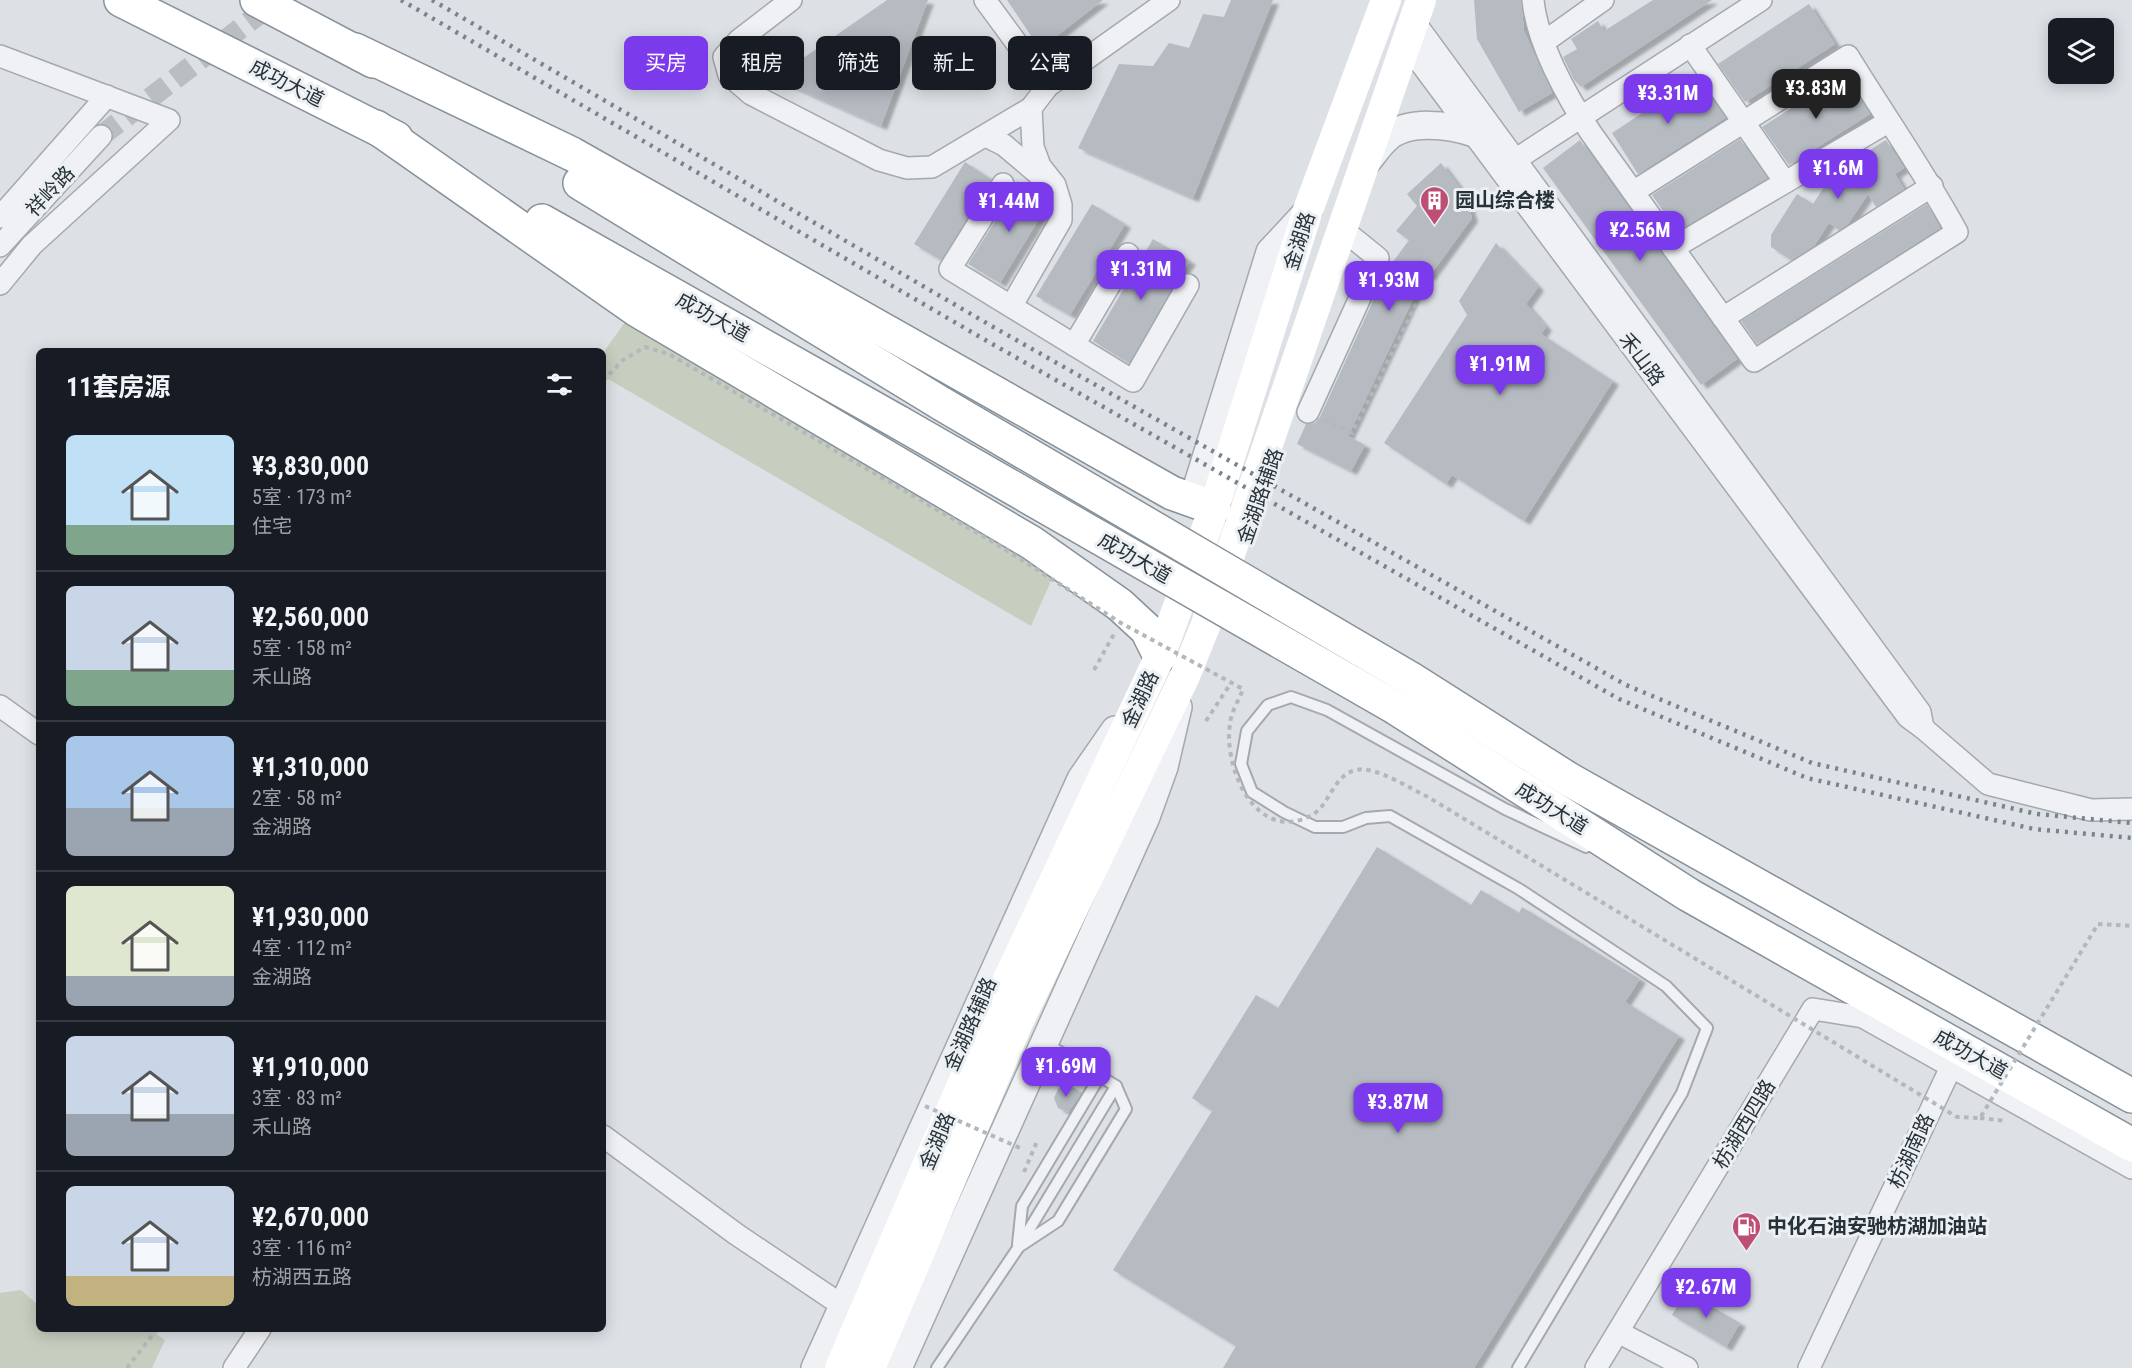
<!DOCTYPE html>
<html lang="zh">
<head>
<meta charset="utf-8">
<style>
	body { margin:0; font-family:"Roboto Condensed","Noto Sans SC",sans-serif; background:#242831; color:#f1f3f6; height:100vh; display:flex; flex-direction:column; font-size:22px; white-space:nowrap }
	* { box-sizing:border-box; margin:0 }
	p { font-size:20px; color:#9ea1a6 }
	.icon { flex:none; width:33px; height:33px; fill:none; stroke:currentColor; stroke-width:2; stroke-linecap:round; stroke-linejoin:round }
	.map { position:relative; flex:1; overflow:hidden }
	.details { position:absolute; left:36px; top:348px; width:570px; height:984px; display:flex; flex-direction:column; background:#171b24; border-radius:9px; box-shadow:0 3px 15px #0003 }
	.details>* { flex:none }
	.guide { position:absolute; left:624px; top:36px; width:570px; height:54px; display:flex; gap:12px }
	.fabs { position:absolute; left:2048px; top:18px; display:grid; gap:12px }
	.fabs a { display:grid; place-items:center; width:66px; height:66px; border-radius:9px; background:#171b24; box-shadow:0 3px 15px #0003; font-size:30px }
	.price { position:absolute; translate:-50% -51px; padding:0 14px; border-radius:12px; background:#7c3aed; color:#fff; font-size:20px; line-height:39px; filter:drop-shadow(0 2px 3px #0008) }
	.price::after { content:''; position:absolute; left:50%; top:36px; width:18px; height:14px; margin-left:-9px; background:inherit; clip-path:polygon(0 0,100% 0,50% 100%) }
	.price.active { background:#222; color:#fff }
	ul { padding:0; list-style:none }
	li { display:flex; align-items:center; gap:18px; height:150px; padding:0 30px }
	li+li { border-top:2px solid #363941 }
	li span { display:grid; place-items:center; flex:none; width:168px; height:120px; border-radius:9px; color:#555 }
	li>.icon { margin-inline-start:auto }
	span .icon { width:72px; height:72px; fill:#fffc; stroke-width:1 }
	li b { font-size:26px }
	h2 { display:flex; justify-content:space-between; align-items:center; height:72px; padding:0 30px; font-size:26px }
	.tag { padding:0 21px; border-radius:9px; background:#171b24; box-shadow:0 3px 15px #0003; font-size:21px; line-height:54px }
	.tag.active { background:#7c3aed; color:#fff }
	.map>svg:first-child { display:block }
	.green { fill:#c5cebf }
	.building { fill:#b5bbc1; filter:url(#shadow) }
	.lines { fill:none; stroke-linecap:round; stroke-linejoin:round }
	.minor-tunnel { stroke:#b9bec3; stroke-width:21; stroke-dasharray:21 10; stroke-linecap:butt }
	.service-casing { stroke:#a3a9ae; stroke-width:14 }
	.minor-casing { stroke:#a3a9ae; stroke-width:24 }
	.tertiary-casing { stroke:#a3a9ae; stroke-width:30 }
	.trunk-casing { stroke:#86919a; stroke-width:36 }
	.path { stroke:#b3b8bc; stroke-width:4; stroke-dasharray:4.5 4.5; stroke-linecap:butt }
	.service { stroke:#eff1f4; stroke-width:10 }
	.minor { stroke:#eff1f4; stroke-width:21 }
	.tertiary { stroke:#eff1f4; stroke-width:27 }
	.secondary { stroke:#fff; stroke-width:30 }
	.trunk { stroke:#fff; stroke-width:33 }
	.rail { stroke:#78848c; stroke-width:4.5; stroke-dasharray:3 6; stroke-linecap:butt }
	.trunk-bridge-casing { stroke:#86919a; stroke-width:36; stroke-linecap:butt }
	.path-bridge { stroke:#b3b8bc; stroke-width:4; stroke-dasharray:4.5 4.5; stroke-linecap:butt }
	.trunk-bridge { stroke:#fff; stroke-width:33 }
	.labels { text-anchor:middle; stroke-width:6; stroke-linejoin:round; paint-order:stroke }
	.street-label { font-size:20px; fill:#283239; stroke:#ecf0f3 }
	.poi-label { font-size:20px; font-weight:bold; fill:#283239; stroke:#ecf0f3; text-anchor:start }
</style>
</head>
<body>
<div class="map">
<svg width="2132" height="1368" viewBox="0 0 2132 1368">
	<defs>
		<filter id="shadow"><feDropShadow dx="6" dy="4" stdDeviation="1.5" flood-color="#0004"/></filter>
	</defs>
	<rect width="100%" height="100%" fill="#dde1e5"/>
	<g class="green">
		<path d="M 625,322 L 1055,572 L 1031,626 L 603,376 L 603,353 Z"/>
		<path d="M 21,1290 L 39,1306 L 39,1329 L 149,1329 L 165,1340 L 152,1368 L 0,1368 L 0,1293 Z"/>
	</g>
	<g class="building">
		<path d="M 887,0 L 928,0 L 881,126 L 787,84 L 786,70 Z"/>
		<path d="M 1007,0 L 1103,0 L 1040,49 Z"/>
		<path d="M 1231,0 L 1273,0 L 1193,198 L 1078,148 L 1119,64 L 1153,66 L 1169,43 L 1189,48 L 1203,14 L 1224,17 Z"/>
		<path d="M 1474,0 L 1521,0 L 1524,31 L 1552,93 L 1519,112 L 1477,39 Z"/>
		<path d="M 1653,0 L 1712,0 L 1581,87 L 1574,80 L 1563,57 L 1577,49 L 1571,39 L 1598,21 L 1604,31 Z"/>
		<path d="M 1809,4 L 1835,44 L 1745,102 L 1718,64 Z"/>
		<path d="M 1844,74 L 1870,114 L 1789,165 L 1762,127 Z"/>
		<path d="M 1697,77 L 1725,118 L 1638,174 L 1612,133 Z"/>
		<path d="M 1740,139 L 1767,178 L 1677,231 L 1652,195 Z"/>
		<path d="M 1580,140 L 1737,359 L 1701,385 L 1543,168 Z"/>
		<path d="M 1886,140 L 1904,168 L 1895,174 L 1904,189 L 1876,207 L 1868,194 L 1848,224 L 1839,230 L 1829,223 L 1814,246 L 1791,260 L 1771,247 L 1771,235 L 1797,194 L 1813,204 L 1833,173 Z"/>
		<path d="M 965,162 L 991,179 L 941,260 L 914,244 Z"/>
		<path d="M 1441,163 L 1465,195 L 1472,218 L 1429,277 L 1425,274 L 1348,436 L 1365,445 L 1351,471 L 1297,444 L 1306,424 L 1315,423 L 1320,417 L 1387,270 L 1409,240 L 1396,231 L 1417,206 L 1407,194 Z"/>
		<path d="M 1017,181 L 1046,199 L 1048,204 L 1000,283 L 968,264 L 1014,191 Z"/>
		<path d="M 1092,204 L 1125,224 L 1070,315 L 1036,296 Z"/>
		<path d="M 1927,204 L 1940,228 L 1757,344 L 1741,321 Z"/>
		<path d="M 1153,239 L 1190,261 L 1177,279 L 1129,363 L 1093,341 Z"/>
		<path d="M 1496,243 L 1538,287 L 1526,304 L 1546,327 L 1541,334 L 1613,381 L 1524,521 L 1452,475 L 1446,484 L 1384,443 L 1467,315 L 1459,301 Z"/>
		<path d="M 1377,847 L 1471,905 L 1481,890 L 1519,913 L 1522,907 L 1640,979 L 1625,1002 L 1679,1036 L 1474,1368 L 1223,1368 L 1236,1346 L 1113,1270 L 1212,1111 L 1192,1098 L 1256,995 L 1278,1008 Z"/>
		<path d="M 1068,1085 L 1078,1090 L 1080,1095 L 1068,1112 L 1058,1108 L 1054,1098 L 1058,1089 Z"/>
		<path d="M 1686,1292 L 1740,1323 L 1726,1347 L 1672,1315 Z"/>
	</g>
	<g class="lines">
		<path class="minor-tunnel" d="M 101,136 L 276,1"/>
		<defs>
			<g id="service">
				<path d="M 1018,1244 L 1022,1206 L 1100,1076"/>
				<path d="M 1020,1246 L 1058,1221 L 1126,1109 L 1116,1086 L 1045,1043"/>
				<path d="M 937,1368 L 1018,1248 L 1116,1086"/>
				<path d="M 1518,1368 L 1682,1093 L 1707,1028 L 1666,986 L 1519,889 L 1390,816 L 1366,818 L 1343,827 L 1315,827 L 1284,812 L 1252,792 L 1241,764 L 1247,731 L 1268,705 L 1291,697 L 1327,710 L 1505,809 L 1586,847"/>
			</g>
			<g id="minor">
				<path d="M 791,0 L 739,40 L 724,57 L 729,75 L 751,94 L 879,160 L 907,168 L 932,167 L 1031,108 L 1048,86 L 1169,0"/>
				<path d="M 985,0 L 1048,86"/>
				<path d="M 1533,0 C 1537,43 1567,97 1591,133 L 1754,361 L 1957,232 C 1924,171 1884,115 1848,56 L 1633,192"/>
				<path d="M 1405,42 L 1908,717 L 1923,728 L 1920,712 L 1413,20"/>
				<path d="M 1544,42 L 1603,0"/>
				<path d="M 1690,45 L 1785,182"/>
				<path d="M 0,56 L 169,120 L 32,245 L 0,284"/>
				<path d="M 986,136 L 1004,145 L 1043,178"/>
				<path d="M 1515,160 L 1761,0"/>
				<path d="M 1003,184 L 950,269 L 1133,381 L 1188,285"/>
				<path d="M 0,217 L 107,96"/>
				<path d="M 0,246 L 101,136"/>
				<path d="M 1673,248 L 1888,122"/>
				<path d="M 1012,305 L 1061,220 L 1061,205 L 1055,185 L 1040,166 L 1033,147 L 1031,108"/>
				<path d="M 1723,318 L 1932,186"/>
				<path d="M 1074,345 L 1128,254"/>
				<path d="M 1308,412 L 1378,258 L 1342,229"/>
				<path d="M 0,706 L 39,734"/>
				<path d="M 1923,728 L 1988,784 L 2091,810 L 2132,809"/>
				<path d="M 603,1136 L 736,1234 L 843,1306"/>
				<path d="M 1618,1332 L 1687,1368"/>
				<path d="M 234,1368 L 260,1329"/>
				<path d="M 1596,1368 L 1813,1009 L 1863,1017 L 2132,1168"/>
				<path d="M 1809,1368 L 1952,1065"/>
			</g>
			<g id="tertiary">
				<path d="M 1365,164 C 1372,156 1379,145 1387,138 C 1408,119 1450,125 1474,133"/>
				<path d="M 1193,500 L 1270,252 L 1308,211"/>
				<path d="M 815,1368 L 1081,779 L 1115,730"/>
				<path d="M 898,1368 L 1146,817 L 1164,767 L 1178,707"/>
			</g>
			<g id="trunk">
				<path d="M 121,0 L 396,138"/>
				<path d="M 257,0 L 373,61"/>
				<path d="M 355,50 L 572,154 L 1172,493 L 1214,508"/>
				<path d="M 376,127 L 637,310 L 1032,543 L 1120,605 L 1147,630 L 1160,656"/>
				<path d="M 580,183 L 942,404"/>
				<path d="M 542,221 L 900,423"/>
				<path d="M 1411,679 L 1570,780 L 2132,1096"/>
				<path d="M 1396,708 L 1689,895 L 2132,1145"/>
			</g>
		</defs>
		<use href="#service" class="service-casing"/>
		<use href="#minor" class="minor-casing"/>
		<use href="#tertiary" class="tertiary-casing"/>
		<use href="#trunk" class="trunk-casing"/>
		<g class="path">
			<path d="M 1324,420 L 1352,433 L 1424,288 L 1394,268"/>
			<path d="M 1094,670 L 1114,634"/>
			<path d="M 1206,721 L 1231,683"/>
			<path d="M 1980,1118 L 2006,1121"/>
			<path d="M 1024,1172 L 1038,1139"/>
			<path d="M 127,1368 L 157,1329"/>
		</g>
		<use href="#service" class="service"/>
		<use href="#minor" class="minor"/>
		<use href="#tertiary" class="tertiary"/>
		<g class="secondary">
			<path d="M 840,1368 L 1002,992 L 1160,656 L 1214,508 L 1308,210 L 1386,0"/>
			<path d="M 870,1368 L 1017,1025 L 1185,676 L 1206,624 L 1421,0"/>
		</g>
		<use href="#trunk" class="trunk"/>
		<g class="rail">
			<path d="M 401,0 L 987,341 L 1619,699 L 1807,778 L 2034,829 L 2132,838"/>
			<path d="M 432,0 L 995,328 L 1626,685 L 1812,763 L 2037,814 L 2132,823"/>
		</g>
		<defs>
			<g id="trunk-bridge">
				<path d="M 942,404 L 1411,679"/>
				<path d="M 900,423 L 1396,708"/>
			</g>
		</defs>
		<use href="#trunk-bridge" class="trunk-bridge-casing"/>
		<g class="path-bridge">
			<path d="M 603,381 L 623,360 L 645,347 L 669,354 L 1003,548 L 1121,623 L 1243,689 C 1239,700 1231,712 1230,724 C 1223,769 1257,845 1312,815 C 1330,805 1333,775 1356,770 C 1374,765 1411,789 1428,797 L 1957,1117 L 1980,1118 L 2098,924 L 2132,926"/>
			<path d="M 925,1106 L 1020,1148"/>
		</g>
		<use href="#trunk-bridge" class="trunk-bridge"/>
	</g>
	<defs>
		<symbol id="building-pin" viewBox="-11 -11 22 30"><path d="M0 17L-7.5 6A9.5 9.5 0 1 1 7.5 6Z" fill="#bd4e74" stroke="#ecf0f3"/><path d="M-4-6H4V6H1V3H-1V6H-4ZM-2.5-4.3h1.7v1.8h-1.7ZM.8-4.3h1.7v1.8H.8ZM-2.5-1h1.7V.8h-1.7ZM.8-1h1.7V.8H.8Z" fill="#fff"/></symbol>
		<symbol id="fuel-pin" viewBox="-11 -11 22 30"><path d="M0 17L-7.5 6A9.5 9.5 0 1 1 7.5 6Z" fill="#bd4e74" stroke="#ecf0f3"/><path d="M-5.5-6h7V0h2V4h1.3V-2.5L3-4.5l.8-.8L6-3V5H2.5V1h-1V6h-7ZM-4.2-4.7v3.2H.2V-4.7Z" fill="#fff"/></symbol>
	</defs>
	<g fill-rule="evenodd">
		<use href="#building-pin" x="1418" y="184" width="33" height="45"/>
		<use href="#fuel-pin" x="1730" y="1210" width="33" height="45"/>
	</g>
	<g class="labels">
		<g class="street-label">
			<text transform="translate(287 83) rotate(27)" y="7">成功大道</text>
			<text transform="translate(50 191) rotate(-47)" y="7">祥岭路</text>
			<text transform="translate(1299 241) rotate(-72)" y="7">金湖路</text>
			<text transform="translate(713 317) rotate(29)" y="7">成功大道</text>
			<text transform="translate(1642 359) rotate(53)" y="7">禾山路</text>
			<text transform="translate(1260 496) rotate(-71)" y="7">金湖路辅路</text>
			<text transform="translate(1135 558) rotate(30)" y="7">成功大道</text>
			<text transform="translate(1140 699) rotate(-65)" y="7">金湖路</text>
			<text transform="translate(1552 808) rotate(32)" y="7">成功大道</text>
			<text transform="translate(970 1024) rotate(-66)" y="7">金湖路辅路</text>
			<text transform="translate(1971 1054) rotate(29)" y="7">成功大道</text>
			<text transform="translate(1744 1124) rotate(-59)" y="7">枋湖西四路</text>
			<text transform="translate(937 1141) rotate(-67)" y="7">金湖路</text>
			<text transform="translate(1911 1151) rotate(-65)" y="7">枋湖南路</text>
		</g>
		<g class="poi-label">
			<text x="1455" y="207">园山综合楼</text>
			<text x="1767" y="1233">中化石油安驰枋湖加油站</text>
		</g>
	</g>
</svg>
<div class="fabs">
<a><svg class="icon" aria-label="layers" viewBox="0 0 24 24"><path d="M12 4l9 5-9 5-9-5zM3 14l9 5 9-5"/></svg></a>
</div>
<b class="price active" style="left:1816px;top:120px">¥3.83M</b>
<b class="price" style="left:1668px;top:125px">¥3.31M</b>
<b class="price" style="left:1838px;top:200px">¥1.6M</b>
<b class="price" style="left:1009px;top:233px">¥1.44M</b>
<b class="price" style="left:1640px;top:262px">¥2.56M</b>
<b class="price" style="left:1141px;top:301px">¥1.31M</b>
<b class="price" style="left:1389px;top:312px">¥1.93M</b>
<b class="price" style="left:1500px;top:396px">¥1.91M</b>
<b class="price" style="left:1066px;top:1098px">¥1.69M</b>
<b class="price" style="left:1398px;top:1134px">¥3.87M</b>
<b class="price" style="left:1706px;top:1319px">¥2.67M</b>
<div class="guide">
<a class="tag active">买房</a>
<a class="tag">租房</a>
<a class="tag">筛选</a>
<a class="tag">新上</a>
<a class="tag">公寓</a>
</div>
<section class="details">
<h2>11套房源<svg class="icon" aria-label="filters" viewBox="0 0 24 24"><path d="M4 7h16M4 17h16"/><circle cx="9" cy="7" r="2"/><circle cx="15" cy="17" r="2"/></svg></h2>
<ul>
<li><span style="background:linear-gradient(#bfe0f5 75%,#7fa58c 0)"><svg class="icon" aria-label="home" viewBox="0 0 24 24"><path d="M3 11l9-7 9 7M6 9v11h12V9"/></svg></span><div><b>¥3,830,000</b><p>5室 · 173 m²</p><p>住宅</p></div></li>
<li><span style="background:linear-gradient(#c9d6e8 70%,#7fa58c 0)"><svg class="icon" aria-label="home" viewBox="0 0 24 24"><path d="M3 11l9-7 9 7M6 9v11h12V9"/></svg></span><div><b>¥2,560,000</b><p>5室 · 158 m²</p><p>禾山路</p></div></li>
<li><span style="background:linear-gradient(#a9c7e8 60%,#9aa5b1 0)"><svg class="icon" aria-label="home" viewBox="0 0 24 24"><path d="M3 11l9-7 9 7M6 9v11h12V9"/></svg></span><div><b>¥1,310,000</b><p>2室 · 58 m²</p><p>金湖路</p></div></li>
<li><span style="background:linear-gradient(#dfe7d0 75%,#9aa5b1 0)"><svg class="icon" aria-label="home" viewBox="0 0 24 24"><path d="M3 11l9-7 9 7M6 9v11h12V9"/></svg></span><div><b>¥1,930,000</b><p>4室 · 112 m²</p><p>金湖路</p></div></li>
<li><span style="background:linear-gradient(#c9d6e8 65%,#9aa5b1 0)"><svg class="icon" aria-label="home" viewBox="0 0 24 24"><path d="M3 11l9-7 9 7M6 9v11h12V9"/></svg></span><div><b>¥1,910,000</b><p>3室 · 83 m²</p><p>禾山路</p></div></li>
<li><span style="background:linear-gradient(#c9d6e8 75%,#c2b280 0)"><svg class="icon" aria-label="home" viewBox="0 0 24 24"><path d="M3 11l9-7 9 7M6 9v11h12V9"/></svg></span><div><b>¥2,670,000</b><p>3室 · 116 m²</p><p>枋湖西五路</p></div></li>
</ul>
</section>
</div>
</body>
</html>
